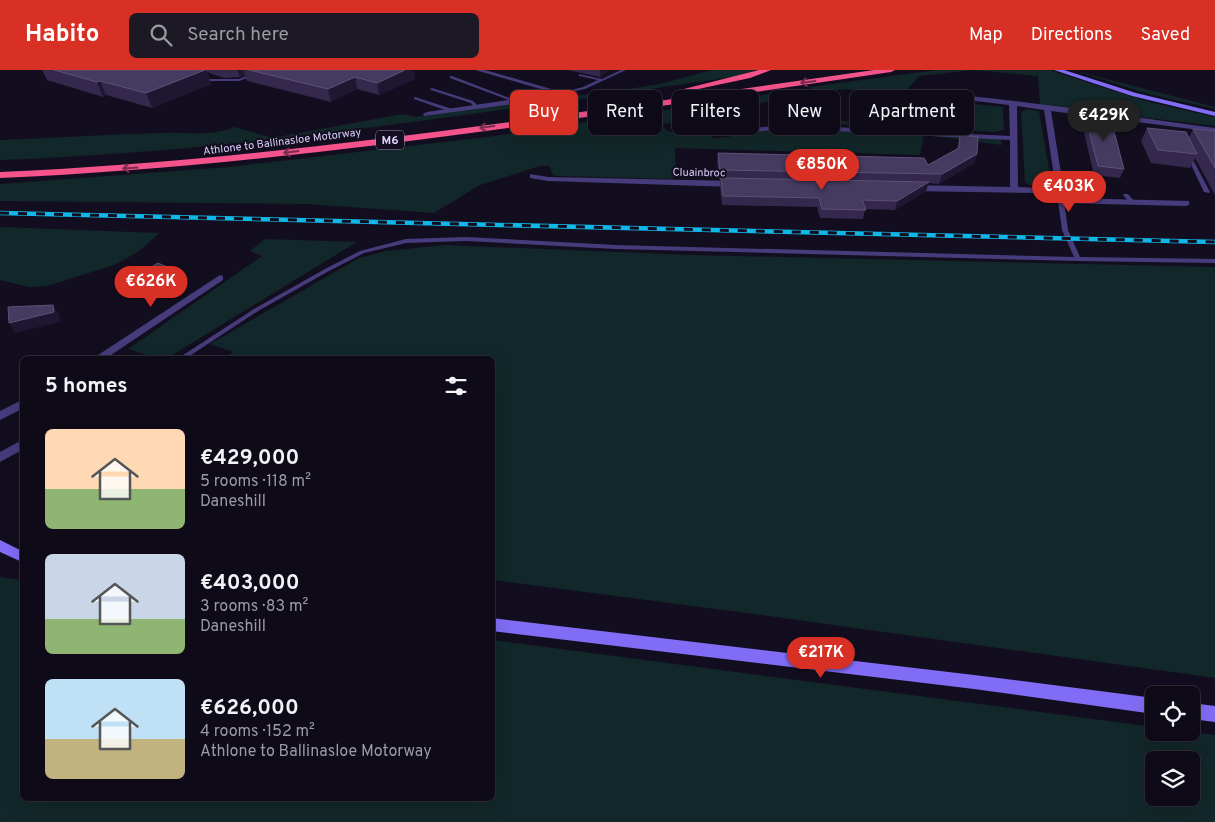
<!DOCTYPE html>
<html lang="en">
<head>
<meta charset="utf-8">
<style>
	body { margin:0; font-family:Overpass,sans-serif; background:#1c1824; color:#f1f3f6; height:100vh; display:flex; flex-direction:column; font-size:19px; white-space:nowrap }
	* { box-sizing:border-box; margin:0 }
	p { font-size:16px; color:#9b9aa1 }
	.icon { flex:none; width:28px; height:28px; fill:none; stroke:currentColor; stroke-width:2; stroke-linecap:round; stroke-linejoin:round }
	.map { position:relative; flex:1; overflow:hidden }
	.sheet { position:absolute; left:20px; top:286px; width:475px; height:445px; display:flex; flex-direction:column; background:#0e0a17; border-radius:8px; box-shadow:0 5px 20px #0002,0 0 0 1px #2e2b36 }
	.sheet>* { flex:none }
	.top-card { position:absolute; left:510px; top:20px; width:475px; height:45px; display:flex; gap:10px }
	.tools { position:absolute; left:1145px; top:616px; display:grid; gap:10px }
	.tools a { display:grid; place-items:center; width:55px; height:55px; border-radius:8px; background:#0e0a17; box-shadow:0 5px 20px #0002,0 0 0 1px #2e2b36; font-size:25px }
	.price { position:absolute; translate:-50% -42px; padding:0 11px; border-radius:18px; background:#d93025; color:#fff; font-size:16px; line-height:32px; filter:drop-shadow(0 1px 2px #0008) }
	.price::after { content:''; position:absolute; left:50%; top:30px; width:15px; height:11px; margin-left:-8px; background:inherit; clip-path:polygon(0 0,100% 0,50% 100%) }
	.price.selected { background:#222; color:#fff }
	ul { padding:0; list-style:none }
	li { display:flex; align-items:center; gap:15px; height:125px; padding:0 25px }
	li span { display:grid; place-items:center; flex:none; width:140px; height:100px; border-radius:8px; color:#555 }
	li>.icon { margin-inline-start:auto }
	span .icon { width:60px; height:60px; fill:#fffc; stroke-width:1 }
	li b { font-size:21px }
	h2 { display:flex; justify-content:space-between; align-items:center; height:60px; padding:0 25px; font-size:21px }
	.tag { padding:0 18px; border-radius:8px; background:#0e0a17; box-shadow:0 5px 20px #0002,0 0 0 1px #2e2b36; font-size:18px; line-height:45px }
	.tag.selected { background:#d93025; color:#fff }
	header { display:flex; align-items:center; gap:30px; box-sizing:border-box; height:70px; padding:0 25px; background:#d93025; color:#fff }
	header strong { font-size:24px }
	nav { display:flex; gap:28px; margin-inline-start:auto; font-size:18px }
	.search { width:350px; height:45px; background:#1c1824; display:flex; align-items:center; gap:12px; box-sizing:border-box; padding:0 18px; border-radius:8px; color:#9b9aa1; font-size:19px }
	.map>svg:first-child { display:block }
	.green { fill:#122729; fill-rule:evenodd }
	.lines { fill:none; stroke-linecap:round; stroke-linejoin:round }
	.service { fill:#463c7b; fill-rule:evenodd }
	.minor { fill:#463c7b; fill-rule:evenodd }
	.secondary { fill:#816df5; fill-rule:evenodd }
	.motorway { fill:#f4538c; fill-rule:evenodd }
	.rail-casing { stroke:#0fb8e8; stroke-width:4.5 }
	.rail { stroke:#130e1f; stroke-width:3; stroke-dasharray:9; stroke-linecap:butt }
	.wall { fill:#34284c }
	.shaded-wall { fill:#1f1632 }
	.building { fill:#453a5f; stroke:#5d5178 }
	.oneway { stroke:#782d50 }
	.labels { text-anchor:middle; stroke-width:4; stroke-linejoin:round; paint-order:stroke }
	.far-street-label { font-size:11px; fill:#dad0fc; stroke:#130e1f }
	.shield { fill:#130e1f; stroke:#9e96ba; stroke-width:1 }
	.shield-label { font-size:12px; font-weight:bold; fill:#dad0fc }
</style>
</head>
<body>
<header>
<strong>Habito</strong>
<div class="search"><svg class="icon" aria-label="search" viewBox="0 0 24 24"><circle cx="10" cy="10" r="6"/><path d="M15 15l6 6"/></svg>Search here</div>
<nav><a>Map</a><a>Directions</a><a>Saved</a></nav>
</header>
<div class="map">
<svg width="1215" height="752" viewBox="0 0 1215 752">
	<rect width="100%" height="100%" fill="#130e1f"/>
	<g class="green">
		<path d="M 712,0 L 757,0 L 733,7 L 692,13 C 462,45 232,82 0,90 L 0,70 C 54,68 108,64 162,63 C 186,62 212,67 234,57 L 272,68 L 403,44 L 415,47 L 628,19 L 660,14 Z"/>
		<path d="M 937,0 L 1049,0 L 1149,32 L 1215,47 L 1215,56 L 1040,35 L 1038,6 L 973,0 L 919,6 L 908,19 L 813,20 L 809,17 Z"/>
		<path d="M 1072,0 L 1215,37 L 1215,39 L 1145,23 Z"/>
		<path d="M 790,21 L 799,26 L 722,40 L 661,55 L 669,62 L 706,59 L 713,68 L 730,67 L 730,63 L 735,62 C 824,57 912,64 1001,69 L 1002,75 L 924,65 L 920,85 L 675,78 L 676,106 L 673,107 L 672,109 L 557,106 L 553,105 L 549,96 L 540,96 L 480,115 L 434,143 L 307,134 L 0,131 L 0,114 L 229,97 L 487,67 Z"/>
		<path d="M 918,28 L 1003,37 L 1004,60 L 994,62 L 830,54 L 831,50 L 900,56 Z"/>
		<path d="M 1027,39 L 1039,41 L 1052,117 L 1029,115 L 1025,112 L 1021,42 Z"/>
		<path d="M 0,157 L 159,163 L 138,182 L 114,195 L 47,216 L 29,217 L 0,210 Z"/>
		<path d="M 265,169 L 357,172 L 166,289 L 158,289 L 128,279 L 262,186 L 250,181 Z"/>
		<path d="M 444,175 L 692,185 L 1215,197 L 1215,608 L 747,543 L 493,510 L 492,289 L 223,289 L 233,282 L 210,274 L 359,188 L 386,181 Z"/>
		<path d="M 0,507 L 22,510 L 22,729 L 492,729 L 493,570 L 1154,657 L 1154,662 L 1191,662 L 1215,665 L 1215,752 L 0,752 ZM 1154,690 L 1191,690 L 1191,728 L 1154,728 Z"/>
	</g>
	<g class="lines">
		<g class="service">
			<path d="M 262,0 L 268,0 L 239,11 L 200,11 L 198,10 L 200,9 L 239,9 Z"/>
			<path d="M 621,0 L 626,0 L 585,19 L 562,24 L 560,23 L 583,17 L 598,10 L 579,6 L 579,4 L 602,9 Z"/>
			<path d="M 450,6 L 452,6 L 517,31 L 514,32 L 450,8 Z"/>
			<path d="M 432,18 L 473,31 L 478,36 L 474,37 L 471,33 L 431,20 L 430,19 Z"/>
			<path d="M 415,27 L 452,39 L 452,40 L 448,41 L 414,29 L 414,27 Z"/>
			<path d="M 1187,85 L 1191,86 L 1210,122 L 1209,123 L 1204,122 L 1187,86 Z"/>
			<path d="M 1124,124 L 1128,124 L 1135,132 L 1134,133 L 1130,133 L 1123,125 Z"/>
			<path d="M 1061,129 L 1064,131 L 1068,160 L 1080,187 L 1215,189 L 1215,193 L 1078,191 L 615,179 L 466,171 L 406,173 L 364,183 L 329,201 L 258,241 L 185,289 L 177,289 L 254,239 L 325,199 L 360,181 L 406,169 L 466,167 L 615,175 L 1074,187 L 1062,160 L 1058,131 Z"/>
		</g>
		<g class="minor">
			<path d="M 475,0 L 485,0 L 565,23 L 550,29 L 424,46 L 423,44 L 427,42 L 555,23 Z"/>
			<path d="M 899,20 C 1005,27 1110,44 1215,58 L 1215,62 L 1051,41 L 1065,128 L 1189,131 L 1189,135 L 1186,136 L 1058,133 L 1044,40 L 1017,36 L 1018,117 L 1041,118 L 1042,120 L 1038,123 L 910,121 L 906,118 L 910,115 L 1010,117 L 1010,70 L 795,59 L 714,64 L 710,62 L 714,60 L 795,55 L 1010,66 L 1009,35 C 975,31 942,27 907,25 C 897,24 880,28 873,23 L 876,21 Z"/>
			<path d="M 530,104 L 548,107 L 735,111 L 739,114 L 735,117 L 548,111 L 530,108 Z"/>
			<path d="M 220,205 L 223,206 L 223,210 L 105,289 L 92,289 Z"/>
			<path d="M 22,330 L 22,339 L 0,350 L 0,341 Z"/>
			<path d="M 22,370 L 22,380 L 0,392 L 0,382 Z"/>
		</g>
		<g class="secondary">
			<path d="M 1054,0 L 1064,0 L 1136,23 L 1215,42 L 1215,46 L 1132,26 Z"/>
			<path d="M 0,470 L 22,481 L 22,492 L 0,482 Z"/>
			<path d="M 492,548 L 974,605 L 1154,628 L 1154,644 L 974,619 L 492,561 Z"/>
			<path d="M 1191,633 L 1215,636 L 1215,652 L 1191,649 Z"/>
		</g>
		<g class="motorway">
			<path d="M 759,0 L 771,0 L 750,8 L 684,22 L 680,20 Z"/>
			<path d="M 874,0 L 895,0 L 891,2 C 596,45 298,95 0,108 L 0,102 C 293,89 584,41 874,0 Z"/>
		</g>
		<defs>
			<path id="rail" d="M 0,143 L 1215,172"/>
		</defs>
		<use href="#rail" class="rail-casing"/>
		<use href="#rail" class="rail"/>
	</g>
	<g class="wall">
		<path d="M 42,0 L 413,0 L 415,9 L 379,25 L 357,19 L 331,32 L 247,11 L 245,5 L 240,7 L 224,8 L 207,2 L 211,14 L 152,38 L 106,25 L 103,27 L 47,10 Z"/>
		<path d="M 568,0 L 610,0 L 600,7 Z"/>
		<path d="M 1084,41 L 1104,53 L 1124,99 L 1120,108 L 1094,105 L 1081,50 Z"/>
		<path d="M 1147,58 L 1189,68 L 1193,59 L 1215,61 L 1215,125 L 1195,88 L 1190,98 L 1151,93 L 1141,71 Z"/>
		<path d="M 960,65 L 977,84 L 974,93 L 939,114 L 928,113 L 926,121 L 895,140 L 865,139 L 863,149 L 820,148 L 817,137 L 722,135 L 720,117 L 720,109 L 719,109 L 717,92 L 718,83 L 928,95 L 957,79 Z"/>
		<path d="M 179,202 L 183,211 L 158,226 L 136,217 L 132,208 Z"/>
	</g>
	<g class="shaded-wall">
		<path d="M 205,0 L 206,0 L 211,14 L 152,38 L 146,23 Z"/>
		<path d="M 237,0 L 244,0 L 245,5 L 240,7 Z"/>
		<path d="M 405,0 L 413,0 L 415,9 L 379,25 L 377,13 Z"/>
		<path d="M 600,0 L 610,0 L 600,7 Z"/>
		<path d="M 355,7 L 357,19 L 331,32 L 328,19 Z"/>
		<path d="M 100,11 L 106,25 L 103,27 L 97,12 Z"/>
		<path d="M 977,84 L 974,93 L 939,114 L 942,104 Z"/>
		<path d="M 929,112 L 926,121 L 895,140 L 897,131 Z"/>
		<path d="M 179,202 L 183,211 L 158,226 L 154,217 Z"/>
		<path d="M 53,235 L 59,245 L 60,252 L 15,263 L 9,253 Z"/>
	</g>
	<g class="building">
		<path d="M 54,0 L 205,0 L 146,23 L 100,11 L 97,12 Z"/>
		<path d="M 249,0 L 405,0 L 377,13 L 355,7 L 328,19 Z"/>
		<path d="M 1084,41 L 1102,44 L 1104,53 L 1112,54 L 1124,99 L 1098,96 Z"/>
		<path d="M 1147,58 L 1186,62 L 1197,84 L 1158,80 Z"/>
		<path d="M 1193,59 L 1215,61 L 1215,98 Z"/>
		<path d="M 960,65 L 978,67 L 977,84 L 942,104 L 720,100 L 718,83 L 924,88 L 928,95 L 959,78 Z"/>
		<path d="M 721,108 L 929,112 L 897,131 L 862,130 L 866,140 L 822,139 L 819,128 L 723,126 Z"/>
		<path d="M 158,193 L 179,202 L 154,217 L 132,208 Z"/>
		<path d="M 53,235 L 54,242 L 9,253 L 8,237 Z"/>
	</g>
	<defs><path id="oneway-shaft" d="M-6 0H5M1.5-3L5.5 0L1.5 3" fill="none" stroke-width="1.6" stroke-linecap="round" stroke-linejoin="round" transform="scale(1.25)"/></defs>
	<g class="oneway">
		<use href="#oneway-shaft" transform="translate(808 12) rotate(172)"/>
		<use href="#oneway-shaft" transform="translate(487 57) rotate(172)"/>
		<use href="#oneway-shaft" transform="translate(291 82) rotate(173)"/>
		<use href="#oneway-shaft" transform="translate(130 98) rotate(176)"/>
	</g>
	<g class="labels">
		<g class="far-street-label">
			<text transform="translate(282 71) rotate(-7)" y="4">Athlone to Ballinasloe Motorway</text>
			<text transform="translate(699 102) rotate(1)" y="4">Cluainbroc</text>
		</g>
		<rect class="shield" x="376" y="60.5" width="28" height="19" rx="4"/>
		<g class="shield-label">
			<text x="390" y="74">M6</text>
		</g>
	</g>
</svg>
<div class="tools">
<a><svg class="icon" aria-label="locate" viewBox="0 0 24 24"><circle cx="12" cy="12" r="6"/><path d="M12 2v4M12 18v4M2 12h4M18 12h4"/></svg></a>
<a><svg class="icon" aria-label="layers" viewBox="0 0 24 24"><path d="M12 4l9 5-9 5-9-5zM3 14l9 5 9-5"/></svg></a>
</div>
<b class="price selected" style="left:1104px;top:72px">€429K</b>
<b class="price" style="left:822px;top:121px">€850K</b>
<b class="price" style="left:1069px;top:143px">€403K</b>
<b class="price" style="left:151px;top:238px">€626K</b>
<b class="price" style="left:821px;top:609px">€217K</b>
<div class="top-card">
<a class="tag selected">Buy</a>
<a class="tag">Rent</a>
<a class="tag">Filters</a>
<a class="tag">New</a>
<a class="tag">Apartment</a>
</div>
<section class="sheet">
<h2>5 homes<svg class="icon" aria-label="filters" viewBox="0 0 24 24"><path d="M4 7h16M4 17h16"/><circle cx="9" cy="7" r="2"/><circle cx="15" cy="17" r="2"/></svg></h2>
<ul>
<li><span style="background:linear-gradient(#ffd9b3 60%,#8fb573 0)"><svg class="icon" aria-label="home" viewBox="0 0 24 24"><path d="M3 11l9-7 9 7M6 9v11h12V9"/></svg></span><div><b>€429,000</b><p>5 rooms · 118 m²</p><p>Daneshill</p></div></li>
<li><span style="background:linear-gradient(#c9d6e8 65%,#8fb573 0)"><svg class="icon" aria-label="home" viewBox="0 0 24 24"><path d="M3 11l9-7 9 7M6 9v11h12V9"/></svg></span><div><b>€403,000</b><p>3 rooms · 83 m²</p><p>Daneshill</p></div></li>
<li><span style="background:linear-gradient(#bfe0f5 60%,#c2b280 0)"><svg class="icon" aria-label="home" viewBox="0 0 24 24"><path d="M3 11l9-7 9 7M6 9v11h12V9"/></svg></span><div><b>€626,000</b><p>4 rooms · 152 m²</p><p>Athlone to Ballinasloe Motorway</p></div></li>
</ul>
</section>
</div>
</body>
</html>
